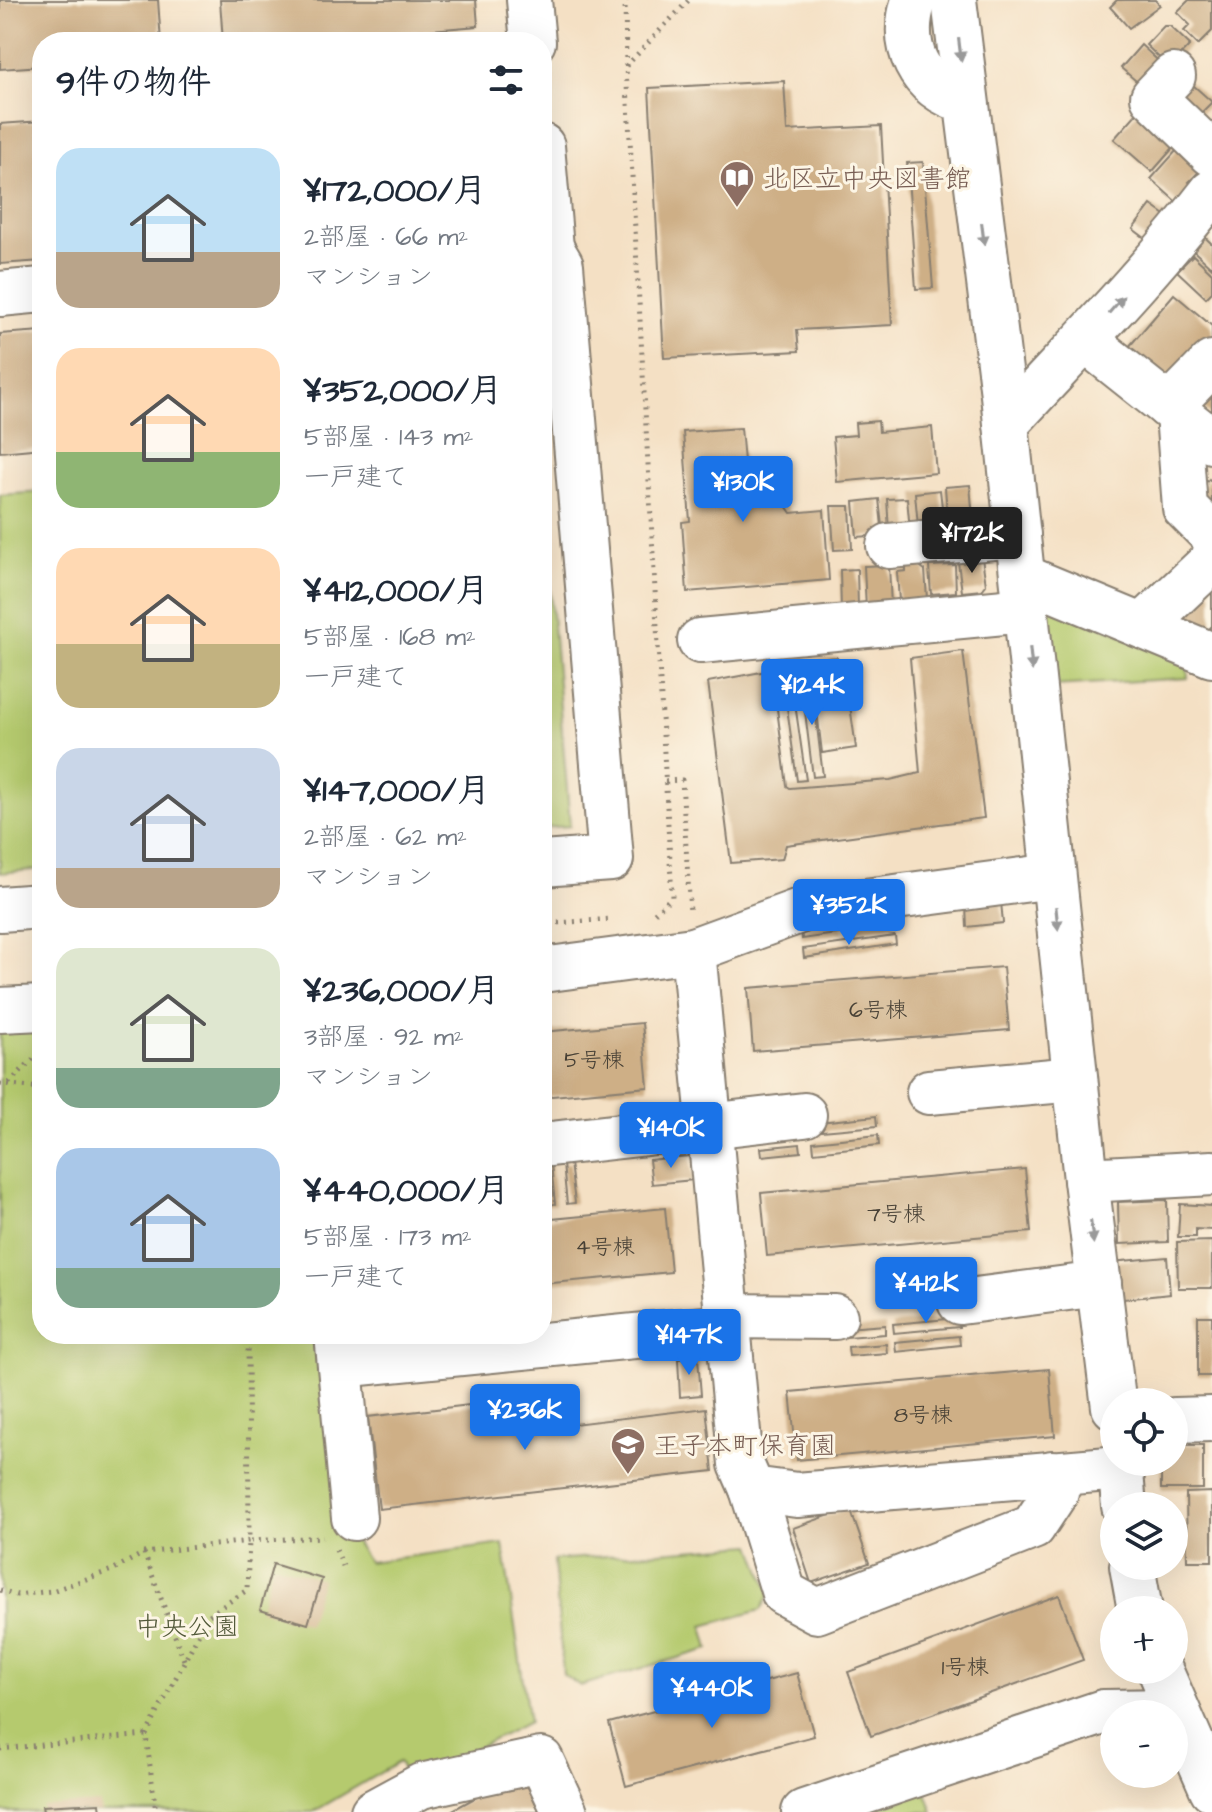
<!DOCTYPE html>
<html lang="ja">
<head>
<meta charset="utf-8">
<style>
	body { margin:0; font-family:"Architects Daughter","Klee One",sans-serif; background:#f2f2f3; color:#1f2937; height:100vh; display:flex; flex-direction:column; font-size:30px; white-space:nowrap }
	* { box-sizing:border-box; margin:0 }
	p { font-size:26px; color:#747a83 }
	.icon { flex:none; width:44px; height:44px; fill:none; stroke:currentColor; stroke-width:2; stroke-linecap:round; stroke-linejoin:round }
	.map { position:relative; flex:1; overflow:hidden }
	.drawer { position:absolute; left:32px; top:32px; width:520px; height:1312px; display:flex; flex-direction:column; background:#fff; border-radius:32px; box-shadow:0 8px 32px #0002 }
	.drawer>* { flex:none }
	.controls { position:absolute; left:1100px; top:1388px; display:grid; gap:16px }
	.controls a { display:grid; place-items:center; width:88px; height:88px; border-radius:50%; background:#fff; box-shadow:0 8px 32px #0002; font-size:40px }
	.price { position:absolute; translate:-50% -68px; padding:0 18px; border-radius:8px; background:#1a73e8; color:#fff; font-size:26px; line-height:52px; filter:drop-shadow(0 2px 4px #0008) }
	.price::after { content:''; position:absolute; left:50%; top:48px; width:24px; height:18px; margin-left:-12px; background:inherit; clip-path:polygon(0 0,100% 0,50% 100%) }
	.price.on { background:#222; color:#fff }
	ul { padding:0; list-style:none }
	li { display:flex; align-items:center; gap:24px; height:200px; padding:0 24px }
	li span { display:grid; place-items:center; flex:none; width:224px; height:160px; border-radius:24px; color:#555 }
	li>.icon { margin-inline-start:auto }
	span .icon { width:96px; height:96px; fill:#fffc; stroke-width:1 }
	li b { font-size:34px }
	h2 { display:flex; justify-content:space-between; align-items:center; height:96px; padding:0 24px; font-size:34px }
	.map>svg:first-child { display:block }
	.green { fill:#b5ca6e; stroke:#687345; stroke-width:2 }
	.building { fill:#ceaf86 }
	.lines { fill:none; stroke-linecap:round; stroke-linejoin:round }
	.minor-casing { stroke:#887e70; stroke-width:48 }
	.path { stroke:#887e70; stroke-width:5; stroke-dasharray:2 6; stroke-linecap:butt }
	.minor { stroke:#fff; stroke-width:44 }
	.oneway { fill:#999 }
	.labels { text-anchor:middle; stroke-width:6; stroke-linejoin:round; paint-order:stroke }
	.number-label { font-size:22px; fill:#484136 }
	.education-label { font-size:26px; fill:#785e54; stroke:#fcf5e5; text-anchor:start }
	.park-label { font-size:26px; fill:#525939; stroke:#fcf5e5 }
</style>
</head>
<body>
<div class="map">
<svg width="1212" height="1812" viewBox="0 0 1212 1812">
	<rect width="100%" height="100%" fill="#fcf5e5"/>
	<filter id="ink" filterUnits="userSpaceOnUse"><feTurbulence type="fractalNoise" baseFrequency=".0125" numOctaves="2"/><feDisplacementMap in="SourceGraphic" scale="16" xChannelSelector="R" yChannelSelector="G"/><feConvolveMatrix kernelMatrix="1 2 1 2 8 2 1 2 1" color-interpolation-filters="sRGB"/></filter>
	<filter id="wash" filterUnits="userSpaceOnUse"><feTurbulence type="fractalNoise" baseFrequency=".006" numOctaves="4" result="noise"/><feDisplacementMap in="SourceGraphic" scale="32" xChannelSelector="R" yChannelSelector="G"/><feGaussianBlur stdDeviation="1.8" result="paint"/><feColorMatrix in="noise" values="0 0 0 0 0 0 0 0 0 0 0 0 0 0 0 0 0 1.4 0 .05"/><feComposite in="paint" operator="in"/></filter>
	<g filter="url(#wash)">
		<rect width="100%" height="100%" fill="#f4e0c4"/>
		<g class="green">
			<path d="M 42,492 L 42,869 L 0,873 L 0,495 Z"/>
			<path d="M 542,496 L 570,826 L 542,828 Z"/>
			<path d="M 1052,604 L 1187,663 L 1188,678 L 1053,686 L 1042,612 Z"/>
			<path d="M 42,1020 L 42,1334 L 328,1334 L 346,1527 L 368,1562 L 503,1544 L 529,1722 L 410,1782 L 399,1762 L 313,1812 L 0,1812 L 0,1023 Z"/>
			<path d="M 752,1545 L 770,1593 L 761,1610 L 703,1626 L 709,1649 L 580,1686 L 563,1674 L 554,1560 Z"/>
			<path d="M 925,1790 L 933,1812 L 870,1812 Z"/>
		</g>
		<g id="blocks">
			<g class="building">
				<path d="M 0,0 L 158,0 L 161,42 L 42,42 L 42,66 L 0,69 Z"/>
				<path d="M 220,0 L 476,0 L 478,26 L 287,42 L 223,42 Z"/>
				<path d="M 1117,0 L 1155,0 L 1160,5 L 1129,28 L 1110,7 Z"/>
				<path d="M 1189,0 L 1212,0 L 1212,31 L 1198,45 L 1184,31 L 1190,25 L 1177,12 Z"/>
				<path d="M 1164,26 L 1170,26 L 1190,45 L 1169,67 L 1146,45 Z"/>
				<path d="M 1141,45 L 1166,68 L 1150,93 L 1121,68 Z"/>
				<path d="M 1184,77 L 1212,102 L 1191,123 L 1164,98 Z"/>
				<path d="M 784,81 L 787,131 L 881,126 L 892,325 L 797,330 L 799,351 L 664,358 L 649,88 Z"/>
				<path d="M 1137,113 L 1144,120 L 1150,114 L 1180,140 L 1152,172 L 1114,139 Z"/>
				<path d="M 42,121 L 42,261 L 0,264 L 0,124 Z"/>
				<path d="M 1186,140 L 1209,161 L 1189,182 L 1198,190 L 1183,208 L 1151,179 Z"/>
				<path d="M 923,162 L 933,288 L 916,289 L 907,163 Z"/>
				<path d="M 1151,205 L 1168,217 L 1149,241 L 1133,229 Z"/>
				<path d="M 1197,230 L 1212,244 L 1212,268 L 1185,243 Z"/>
				<path d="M 1193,255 L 1212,273 L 1212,292 L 1206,298 L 1177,271 Z"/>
				<path d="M 1174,294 L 1212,326 L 1212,343 L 1168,395 L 1122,355 Z"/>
				<path d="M 42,331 L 42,448 L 0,452 L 0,334 Z"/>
				<path d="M 1212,386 L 1212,415 L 1197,402 Z"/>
				<path d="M 878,421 L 879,432 L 932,427 L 936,473 L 837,482 L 833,437 L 856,435 L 855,423 Z"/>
				<path d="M 741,428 L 747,495 L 762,493 L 774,497 L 784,503 L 791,513 L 824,510 L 829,580 L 687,592 L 682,522 L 690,521 L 683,432 Z"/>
				<path d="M 1209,479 L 1212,482 L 1212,522 L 1190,503 Z"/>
				<path d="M 970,485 L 973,519 L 948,526 L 945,487 Z"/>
				<path d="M 940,490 L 944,524 L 918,526 L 915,493 Z"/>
				<path d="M 907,498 L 910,530 L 889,531 L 887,499 Z"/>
				<path d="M 879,499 L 883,535 L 857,537 L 854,502 Z"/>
				<path d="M 831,506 L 850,506 L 852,549 L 834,550 Z"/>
				<path d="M 982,558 L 986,585 L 982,590 L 962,592 L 958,562 Z"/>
				<path d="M 889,565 L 891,607 L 866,609 L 864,566 Z"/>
				<path d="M 918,565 L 925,570 L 927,599 L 899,601 L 897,572 L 906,571 L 906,566 Z"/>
				<path d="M 955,565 L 956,592 L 931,594 L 929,566 Z"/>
				<path d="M 857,569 L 858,609 L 841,610 L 840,570 Z"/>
				<path d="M 1203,585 L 1212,594 L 1212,626 L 1200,639 L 1170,620 Z"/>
				<path d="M 963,651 L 984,818 L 786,845 L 782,859 L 731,863 L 708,682 L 772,670 L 787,786 L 790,788 L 890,780 L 920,773 L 910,658 Z"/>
				<path d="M 837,657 L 842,694 L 816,697 L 812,659 Z"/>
				<path d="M 789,662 L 806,780 L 797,781 L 781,663 Z"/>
				<path d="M 811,677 L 823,776 L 813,777 L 801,679 Z"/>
				<path d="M 849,698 L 856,748 L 822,753 L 816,702 Z"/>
				<path d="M 1001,902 L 1003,923 L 967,927 L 966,905 Z"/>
				<path d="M 892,916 L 894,925 L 854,931 L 852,922 Z"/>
				<path d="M 841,923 L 843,933 L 802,939 L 801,930 Z"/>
				<path d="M 895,936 L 896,944 L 804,958 L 803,949 Z"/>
				<path d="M 1003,967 L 1009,1030 L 753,1051 L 748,988 Z"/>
				<path d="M 642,1023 L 648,1087 L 542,1097 L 542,1032 Z"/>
				<path d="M 876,1116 L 877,1126 L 811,1132 L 810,1123 Z"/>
				<path d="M 878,1135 L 879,1145 L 814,1152 L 813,1142 Z"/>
				<path d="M 800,1144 L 801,1152 L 762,1156 L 761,1148 Z"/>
				<path d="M 690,1156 L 693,1180 L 652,1184 L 649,1160 Z"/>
				<path d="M 570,1163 L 575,1203 L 567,1204 L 563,1164 Z"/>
				<path d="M 551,1164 L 555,1204 L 547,1205 L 543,1165 Z"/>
				<path d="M 1025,1169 L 1031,1232 L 767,1256 L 761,1193 Z"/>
				<path d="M 1167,1200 L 1168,1242 L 1119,1244 L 1118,1202 Z"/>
				<path d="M 1180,1204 L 1212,1206 L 1212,1230 L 1196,1229 L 1196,1237 L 1178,1237 Z"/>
				<path d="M 665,1208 L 671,1272 L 542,1284 L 542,1220 Z"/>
				<path d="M 1212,1241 L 1212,1288 L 1178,1288 L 1177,1242 Z"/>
				<path d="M 1167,1257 L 1170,1294 L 1114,1300 L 1111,1262 Z"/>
				<rect x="1198" y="1316" width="14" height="60"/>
				<path d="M 959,1318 L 959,1327 L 894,1333 L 893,1324 Z"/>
				<path d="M 885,1325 L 885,1334 L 847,1337 L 846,1328 Z"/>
				<path d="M 959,1336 L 960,1345 L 896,1352 L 895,1342 Z"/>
				<path d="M 886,1344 L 887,1353 L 849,1356 L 848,1347 Z"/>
				<path d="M 698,1358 L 701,1395 L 680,1397 L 678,1359 Z"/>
				<path d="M 1049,1369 L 1055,1436 L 797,1460 L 790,1392 Z"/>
				<path d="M 538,1397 L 541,1428 L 706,1408 L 713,1471 L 379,1509 L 368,1417 Z"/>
				<path d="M 1174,1445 L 1203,1445 L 1203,1489 L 1161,1489 L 1161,1462 L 1174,1462 Z"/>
				<path d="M 1212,1492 L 1212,1561 L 1187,1561 L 1186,1493 Z"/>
				<path d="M 850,1508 L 869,1563 L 811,1583 L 793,1528 Z"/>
				<path d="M 273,1564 L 322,1579 L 308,1624 L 260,1610 Z"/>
				<path d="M 1059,1595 L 1083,1660 L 871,1736 L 848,1672 Z"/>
				<path d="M 797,1673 L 814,1736 L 626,1786 L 609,1723 Z"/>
				<path d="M 521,1773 L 539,1810 L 537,1812 L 449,1812 Z"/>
				<path d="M 100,1803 L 101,1812 L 43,1812 L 42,1806 Z"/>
			</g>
		</g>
	</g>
	<g filter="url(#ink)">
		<use href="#blocks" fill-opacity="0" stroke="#887e70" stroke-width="2"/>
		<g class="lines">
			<defs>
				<g id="minor">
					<path d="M 529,0 L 533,42"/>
					<path d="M 914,0 C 899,46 918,88 966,101"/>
					<path d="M 954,0 L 1003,395 L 1086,1180 L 1114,1407"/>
					<path d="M 1173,76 L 1153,97 L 1212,154"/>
					<path d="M 542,146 L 551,248 L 542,248"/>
					<path d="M 0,294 L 42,290"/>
					<path d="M 1085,340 L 1212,441"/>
					<path d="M 1169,407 L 1212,363"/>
					<path d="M 1178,414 L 1185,508 L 1212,535"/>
					<path d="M 1006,424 C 1076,348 1149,274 1212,192"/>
					<path d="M 889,546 L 1018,535"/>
					<path d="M 1023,577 L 1212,655"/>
					<path d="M 1143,626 L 1212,561"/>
					<path d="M 700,641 L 1026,610"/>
					<path d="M 542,864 L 611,859 L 561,265 L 551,248"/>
					<path d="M 0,909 L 42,906"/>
					<path d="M 693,950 L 741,1464 L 752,1489 L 797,1495 L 1121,1468"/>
					<path d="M 542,970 L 693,950 L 805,909 L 1053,876"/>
					<path d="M 0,1010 L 42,1008"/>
					<path d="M 929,1092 L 1075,1079"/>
					<path d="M 542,1145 L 804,1115"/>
					<path d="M 1086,1180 L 1212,1173"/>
					<path d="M 960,1302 L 1099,1284"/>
					<path d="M 725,1316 L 835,1317"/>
					<path d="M 337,1334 L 354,1518"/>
					<path d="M 340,1365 L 726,1327"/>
					<path d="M 1174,1420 L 1212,1419"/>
					<path d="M 1120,1462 L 1124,1506"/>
					<path d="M 752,1489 L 784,1593 L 817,1611 L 1033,1527 L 1056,1492 L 1052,1473"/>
					<path d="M 1132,1566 L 1140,1610"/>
					<path d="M 1160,1670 L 1212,1789"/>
					<path d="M 373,1812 L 421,1786 L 541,1760 L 565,1812"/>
					<path d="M 804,1812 L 1103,1712 L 1177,1711"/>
				</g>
			</defs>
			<use href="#minor" class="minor-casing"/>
			<g class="path">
				<path d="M 625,0 L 626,67 L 672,897 L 651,916"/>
				<path d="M 626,66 L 689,0"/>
				<path d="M 665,781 L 682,780 L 690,913"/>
				<path d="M 542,924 L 613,919"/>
				<path d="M 9,1083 L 42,1050"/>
				<path d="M 0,1084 L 42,1088"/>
				<path d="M 336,1550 L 343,1566"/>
				<path d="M 144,1553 L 184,1660"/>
				<path d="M 0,1590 L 17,1595 L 52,1591 L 112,1570 L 144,1553 L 249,1541 L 248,1334"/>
				<path d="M 146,1735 L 208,1616 L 247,1590 L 249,1541 L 323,1537"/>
				<path d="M 0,1749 L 146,1735 L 156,1812"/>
			</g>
			<use href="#minor" class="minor"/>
		</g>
		<defs><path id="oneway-solid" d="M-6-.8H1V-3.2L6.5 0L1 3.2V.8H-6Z" transform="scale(2)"/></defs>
		<g class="oneway">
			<use href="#oneway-solid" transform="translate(960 50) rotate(83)"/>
			<use href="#oneway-solid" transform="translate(983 234) rotate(83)"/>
			<use href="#oneway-solid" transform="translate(1116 305) rotate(-49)"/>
			<use href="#oneway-solid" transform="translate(1031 659) rotate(84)"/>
			<use href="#oneway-solid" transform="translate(1057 918) rotate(84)"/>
			<use href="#oneway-solid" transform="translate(1092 1232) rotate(83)"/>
		</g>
	</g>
	<defs>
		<symbol id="library-pin" viewBox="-11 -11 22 30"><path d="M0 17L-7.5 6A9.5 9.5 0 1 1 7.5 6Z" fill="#8d6e63" stroke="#fcf5e5"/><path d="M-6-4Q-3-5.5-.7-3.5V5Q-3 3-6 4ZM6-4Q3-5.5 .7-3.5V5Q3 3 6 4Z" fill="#fff"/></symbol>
		<symbol id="school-pin" viewBox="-11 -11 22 30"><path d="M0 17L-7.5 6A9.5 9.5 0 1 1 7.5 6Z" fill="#8d6e63" stroke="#fcf5e5"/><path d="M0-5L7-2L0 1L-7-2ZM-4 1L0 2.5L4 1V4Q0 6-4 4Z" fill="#fff"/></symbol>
	</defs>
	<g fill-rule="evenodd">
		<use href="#library-pin" x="717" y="158" width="40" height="54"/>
		<use href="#school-pin" x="608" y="1425" width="40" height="54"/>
	</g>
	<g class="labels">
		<g class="number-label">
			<text x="878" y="1017">6号棟</text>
			<text x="594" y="1067">5号棟</text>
			<text x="896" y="1221">7号棟</text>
			<text x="605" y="1254">4号棟</text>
			<text x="923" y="1422">8号棟</text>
			<text x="965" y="1674">1号棟</text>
		</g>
		<g class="education-label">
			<text x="763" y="187">北区立中央図書館</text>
			<text x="654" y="1454">王子本町保育園</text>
		</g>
		<g class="park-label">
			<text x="187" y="1635">中央公園</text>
		</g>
	</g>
</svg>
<div class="controls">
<a><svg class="icon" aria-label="locate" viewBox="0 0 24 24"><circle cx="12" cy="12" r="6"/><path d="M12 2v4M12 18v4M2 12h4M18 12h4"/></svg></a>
<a><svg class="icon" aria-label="layers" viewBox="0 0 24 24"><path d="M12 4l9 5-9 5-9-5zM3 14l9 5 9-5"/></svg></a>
<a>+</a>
<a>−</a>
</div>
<b class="price" style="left:743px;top:524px">¥130K</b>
<b class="price on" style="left:972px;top:575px">¥172K</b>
<b class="price" style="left:812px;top:727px">¥124K</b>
<b class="price" style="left:849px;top:947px">¥352K</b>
<b class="price" style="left:671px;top:1170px">¥140K</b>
<b class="price" style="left:926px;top:1325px">¥412K</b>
<b class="price" style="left:689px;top:1377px">¥147K</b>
<b class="price" style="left:525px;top:1452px">¥236K</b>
<b class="price" style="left:712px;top:1730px">¥440K</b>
<section class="drawer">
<h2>9件の物件<svg class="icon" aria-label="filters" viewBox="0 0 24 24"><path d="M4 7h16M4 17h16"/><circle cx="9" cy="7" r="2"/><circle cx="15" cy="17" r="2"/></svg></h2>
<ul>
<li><span style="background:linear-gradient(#bfe0f5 65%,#b9a48a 0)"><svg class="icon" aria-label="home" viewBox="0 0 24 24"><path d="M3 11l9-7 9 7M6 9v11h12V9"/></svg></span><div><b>¥172,000/月</b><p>2部屋 · 66 m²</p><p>マンション</p></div></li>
<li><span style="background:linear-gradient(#ffd9b3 65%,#8fb573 0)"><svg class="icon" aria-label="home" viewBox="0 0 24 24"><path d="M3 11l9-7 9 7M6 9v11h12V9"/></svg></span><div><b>¥352,000/月</b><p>5部屋 · 143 m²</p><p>一戸建て</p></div></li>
<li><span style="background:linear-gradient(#ffd9b3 60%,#c2b280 0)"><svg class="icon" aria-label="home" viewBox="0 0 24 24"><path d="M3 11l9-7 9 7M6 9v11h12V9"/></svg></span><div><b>¥412,000/月</b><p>5部屋 · 168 m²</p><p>一戸建て</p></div></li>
<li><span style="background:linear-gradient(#c9d6e8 75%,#b9a48a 0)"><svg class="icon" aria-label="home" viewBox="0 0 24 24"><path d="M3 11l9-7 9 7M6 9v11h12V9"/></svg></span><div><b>¥147,000/月</b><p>2部屋 · 62 m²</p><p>マンション</p></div></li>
<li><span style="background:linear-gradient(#dfe7d0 75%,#7fa58c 0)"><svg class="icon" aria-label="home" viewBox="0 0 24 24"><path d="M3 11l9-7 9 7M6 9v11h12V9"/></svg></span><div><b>¥236,000/月</b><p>3部屋 · 92 m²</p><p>マンション</p></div></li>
<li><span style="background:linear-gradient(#a9c7e8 75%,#7fa58c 0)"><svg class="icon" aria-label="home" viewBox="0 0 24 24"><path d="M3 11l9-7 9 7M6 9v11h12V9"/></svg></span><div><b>¥440,000/月</b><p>5部屋 · 173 m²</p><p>一戸建て</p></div></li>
</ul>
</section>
</div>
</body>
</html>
